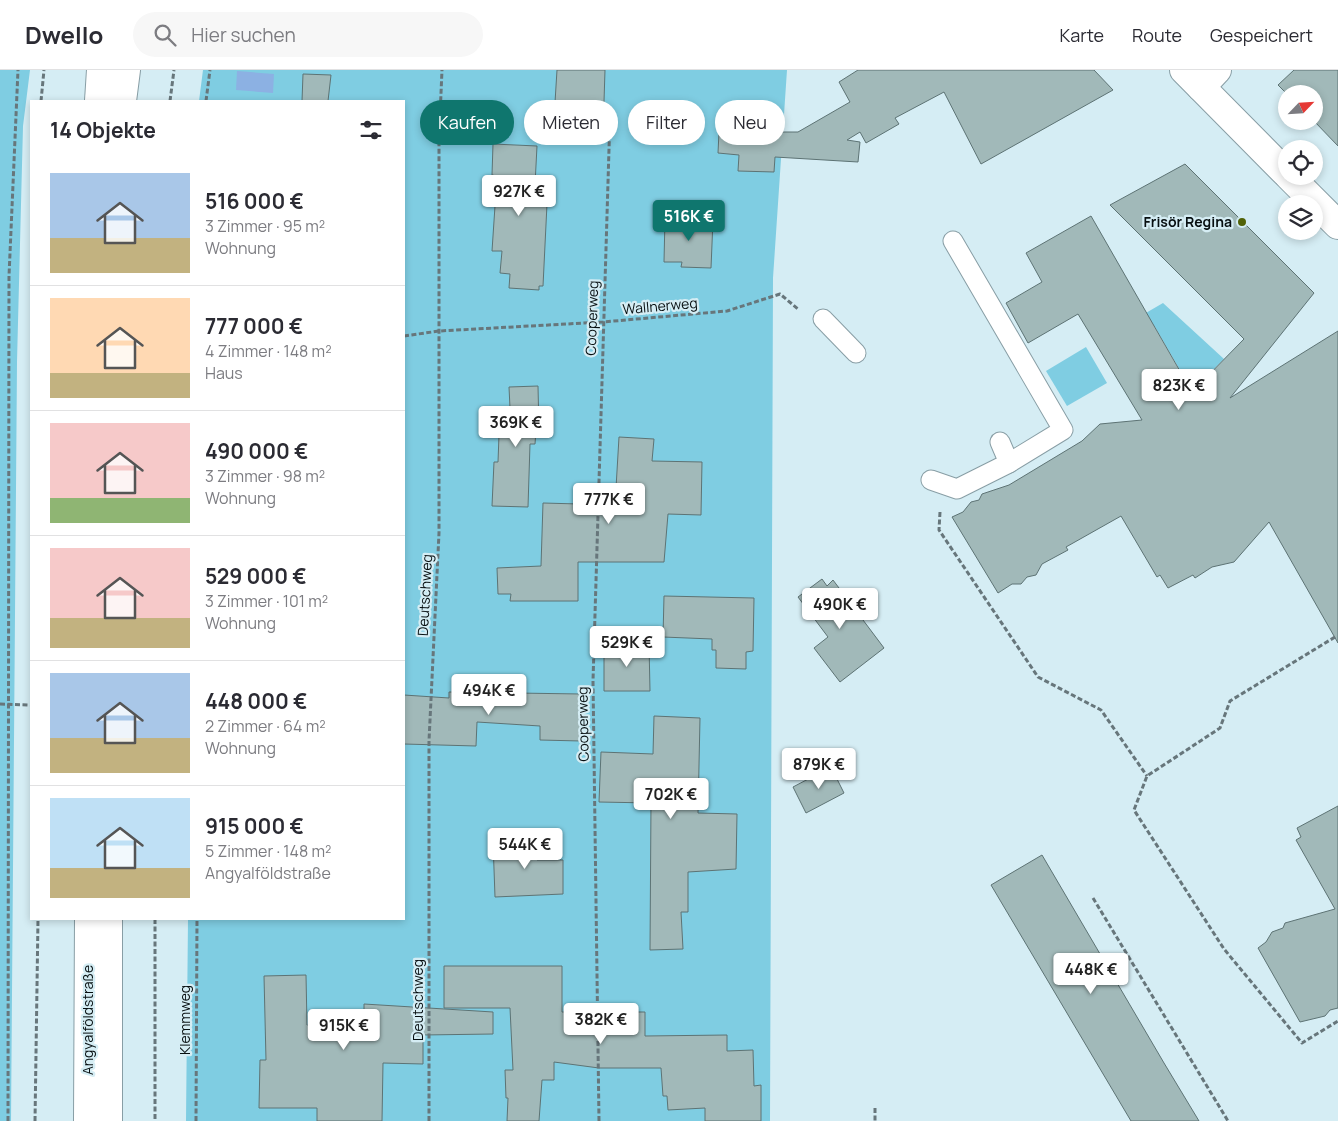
<!DOCTYPE html>
<html lang="de">
<head>
<meta charset="utf-8">
<style>
	body { margin:0; font-family:Manrope,sans-serif; background:#f7f7f7; color:#2b2b33; height:100vh; display:flex; flex-direction:column; font-size:19px; white-space:nowrap }
	* { box-sizing:border-box; margin:0 }
	p { font-size:16px; color:#7c7c81 }
	.icon { flex:none; width:28px; height:28px; fill:none; stroke:currentColor; stroke-width:2; stroke-linecap:round; stroke-linejoin:round }
	.map { position:relative; flex:1; overflow:hidden }
	.details { position:absolute; left:30px; top:30px; width:375px; height:820px; display:flex; flex-direction:column; background:#fff; border-radius:0px; box-shadow:0 2px 8px #0003 }
	.details>* { flex:none }
	.banner { position:absolute; left:420px; top:30px; width:475px; height:45px; display:flex; gap:10px }
	.needle { width:32px; rotate:65deg }
	.tools { position:absolute; left:1278px; top:15px; display:grid; gap:10px }
	.tools a { display:grid; place-items:center; width:45px; height:45px; border-radius:50%; background:#fff; box-shadow:0 2px 8px #0003; font-size:25px }
	.price { position:absolute; translate:-50% -42px; padding:0 11px; border-radius:5px; background:#fff; color:#222; font-size:16px; line-height:32px; filter:drop-shadow(0 1px 2px #0008) }
	.price::after { content:''; position:absolute; left:50%; top:30px; width:15px; height:11px; margin-left:-8px; background:inherit; clip-path:polygon(0 0,100% 0,50% 100%) }
	.price.selected { background:#0f766e; color:#fff }
	ul { padding:0; list-style:none }
	li { display:flex; align-items:center; gap:15px; height:125px; padding:0 20px }
	li+li { border-top:1px solid #e1e1e2 }
	li span { display:grid; place-items:center; flex:none; width:140px; height:100px; border-radius:0px; color:#555 }
	li>.icon { margin-inline-start:auto }
	span .icon { width:60px; height:60px; fill:#fffc; stroke-width:1 }
	li b { font-size:21px }
	h2 { display:flex; justify-content:space-between; align-items:center; height:60px; padding:0 20px; font-size:21px }
	.chip { padding:0 18px; border-radius:22px; background:#fff; box-shadow:0 2px 8px #0003; font-size:18px; line-height:45px }
	.chip.selected { background:#0f766e; color:#fff }
	header { display:flex; align-items:center; gap:30px; box-sizing:border-box; height:70px; padding:0 25px; background:#fff; border-bottom:1px solid #e1e1e2 }
	header strong { font-size:24px }
	nav { display:flex; gap:28px; margin-inline-start:auto; font-size:18px }
	.search { width:350px; height:45px; background:#f7f7f7; display:flex; align-items:center; gap:12px; box-sizing:border-box; padding:0 18px; border-radius:28px; color:#7c7c81; font-size:19px }
	.map>svg:first-child { display:block }
	.green { fill:#7fcde2 }
	.water { fill:#8cb1e3 }
	.building { fill:#a1b9b9; stroke:#5d7374 }
	.lines { fill:none; stroke-linecap:round; stroke-linejoin:round }
	.lane-casing { stroke:#889ea5; stroke-width:21 }
	.street-casing { stroke:#889ea5; stroke-width:30 }
	.secondary-casing { stroke:#889ea5; stroke-width:30 }
	.primary-casing { stroke:#889ea5; stroke-width:30 }
	.path { stroke:#67767b; stroke-width:3; stroke-dasharray:5 2.5; stroke-linecap:butt }
	.lane { stroke:#fff; stroke-width:19 }
	.street { stroke:#fff; stroke-width:28 }
	.secondary { stroke:#fff; stroke-width:28 }
	.primary { stroke:#fff; stroke-width:28 }
	.poi-dot { fill:#516207; stroke:#d5edf4; stroke-width:2 }
	.labels { text-anchor:middle; stroke-width:4.5; stroke-linejoin:round; paint-order:stroke }
	.poi-label { font-size:14px; font-weight:bold; fill:#070f11; stroke:#d5edf4; text-anchor:end }
	.street-label { font-size:14px; fill:#070f11; stroke:#d5edf4 }
</style>
</head>
<body>
<header>
<strong>Dwello</strong>
<div class="search"><svg class="icon" aria-label="search" viewBox="0 0 24 24"><circle cx="10" cy="10" r="6"/><path d="M15 15l6 6"/></svg>Hier suchen</div>
<nav><a>Karte</a><a>Route</a><a>Gespeichert</a></nav>
</header>
<div class="map">
<svg width="1338" height="1051" viewBox="0 0 1338 1051">
	<rect width="100%" height="100%" fill="#d5edf4"/>
	<g class="green">
		<path d="M 0,0 L 30,0 L 23,56 L 17,292 L 11,1051 L 0,1051 Z"/>
		<path d="M 203,0 L 787,0 L 773,208 L 770,1051 L 186,1051 L 188,849 L 404,849 L 404,31 L 199,31 Z"/>
		<path d="M 1163,233 L 1224,289 L 1192,321 L 1155,257 L 1104,287 L 1096,272 Z"/>
		<path d="M 1086,277 L 1107,313 L 1067,336 L 1046,301 Z"/>
	</g>
	<path class="water" d="M 237,1 L 274,4 L 273,23 L 236,20 Z"/>
	<g class="building">
		<path d="M 557,0 L 605,0 L 603,63 L 593,62 L 593,67 L 553,65 Z"/>
		<path d="M 858,0 L 1094,0 L 1113,20 L 981,94 L 944,22 L 895,48 L 899,54 L 866,73 L 860,62 L 847,70 L 860,72 L 858,92 L 775,87 L 774,102 L 738,101 L 739,85 L 718,83 L 719,62 L 798,62 L 850,32 L 839,12 Z"/>
		<path d="M 1294,0 L 1338,0 L 1338,76 L 1314,51 L 1314,24 L 1287,24 L 1278,15 Z"/>
		<path d="M 303,4 L 331,5 L 328,31 L 302,31 Z"/>
		<path d="M 493,74 L 537,76 L 534,134 L 547,134 L 543,216 L 539,216 L 539,220 L 509,218 L 510,204 L 500,203 L 502,181 L 492,181 L 497,106 L 492,105 Z"/>
		<path d="M 1185,94 L 1314,223 L 1230,328 L 1338,261 L 1338,573 L 1269,452 L 1234,492 L 1212,497 L 1195,508 L 1193,505 L 1168,518 L 1160,505 L 1157,507 L 1121,446 L 1066,477 L 1068,480 L 1042,494 L 1036,505 L 1027,507 L 1021,514 L 1012,514 L 998,523 L 952,447 L 963,442 L 971,432 L 979,430 L 982,424 L 1009,415 L 1082,371 L 1100,354 L 1142,350 L 1078,244 L 1028,273 L 1006,233 L 1042,212 L 1026,183 L 1091,146 L 1192,322 L 1244,269 L 1110,135 Z"/>
		<path d="M 665,148 L 713,150 L 711,198 L 681,197 L 682,192 L 664,192 Z"/>
		<path d="M 538,316 L 539,361 L 536,360 L 535,374 L 530,374 L 528,437 L 492,436 L 494,392 L 498,392 L 500,338 L 510,338 L 509,317 Z"/>
		<path d="M 619,367 L 654,369 L 652,391 L 702,392 L 701,445 L 668,444 L 664,492 L 578,492 L 578,531 L 510,531 L 511,524 L 498,524 L 497,498 L 541,496 L 543,433 L 615,435 Z"/>
		<path d="M 822,509 L 827,516 L 833,510 L 884,578 L 840,612 L 814,578 L 828,567 L 798,527 Z"/>
		<path d="M 664,526 L 754,528 L 753,581 L 746,582 L 746,599 L 716,598 L 716,580 L 712,580 L 712,569 L 663,567 Z"/>
		<path d="M 649,574 L 650,621 L 604,621 L 604,575 Z"/>
		<path d="M 449,622 L 581,624 L 581,671 L 540,670 L 540,656 L 477,652 L 476,676 L 404,674 L 404,625 L 449,628 Z"/>
		<path d="M 654,646 L 700,648 L 698,743 L 737,744 L 736,799 L 688,802 L 688,842 L 681,842 L 683,879 L 650,880 L 651,733 L 599,732 L 601,682 L 653,684 Z"/>
		<path d="M 831,697 L 844,723 L 806,743 L 793,717 Z"/>
		<path d="M 1338,736 L 1338,938 L 1330,940 L 1325,946 L 1300,952 L 1258,878 L 1266,872 L 1272,862 L 1283,858 L 1285,853 L 1335,839 L 1296,770 L 1301,767 L 1297,758 Z"/>
		<path d="M 536,769 L 537,790 L 563,790 L 563,824 L 495,827 L 493,771 Z"/>
		<path d="M 1042,785 L 1164,993 L 1199,1051 L 1131,1051 L 991,815 Z"/>
		<path d="M 444,896 L 562,896 L 562,942 L 645,942 L 645,966 L 727,965 L 727,981 L 753,980 L 754,1016 L 761,1015 L 761,1051 L 705,1051 L 705,1038 L 668,1040 L 667,1026 L 663,1026 L 661,998 L 599,998 L 554,992 L 554,1010 L 542,1010 L 539,1051 L 507,1051 L 508,1028 L 506,1028 L 505,1000 L 513,1000 L 510,938 L 444,938 Z"/>
		<path d="M 306,905 L 307,955 L 364,956 L 364,934 L 493,942 L 493,964 L 423,965 L 423,994 L 383,993 L 382,1051 L 317,1051 L 317,1038 L 259,1038 L 260,990 L 266,990 L 264,906 Z"/>
	</g>
	<g class="lines">
		<defs>
			<g id="lane">
				<path d="M 953,171 L 1063,360 L 1009,393"/>
				<path d="M 823,249 L 856,283"/>
				<path d="M 931,410 L 957,419 L 1009,393 L 1000,372"/>
			</g>
			<path id="street" d="M 1201,17 L 1217,0"/>
			<g id="secondary">
				<path d="M 1184,0 L 1286,103"/>
				<path d="M 1289,106 L 1338,155"/>
			</g>
			<g id="primary">
				<path d="M 99,31 L 101,0"/>
				<path d="M 122,31 L 126,0"/>
				<path d="M 88,1051 L 89,849"/>
				<path d="M 108,1051 L 108,849"/>
			</g>
		</defs>
		<use href="#lane" class="lane-casing"/>
		<use href="#street" class="street-casing"/>
		<use href="#secondary" class="secondary-casing"/>
		<use href="#primary" class="primary-casing"/>
		<g class="path">
			<path d="M 41,31 L 44,0"/>
			<path d="M 170,31 L 174,0"/>
			<path d="M 206,31 L 210,0"/>
			<path d="M 404,266 L 439,261 L 603,252 L 727,241 L 780,224 L 798,239"/>
			<path d="M 940,442 L 939,460 L 1038,607 L 1101,640 L 1147,706"/>
			<path d="M 1335,567 L 1230,631 L 1220,658 L 1147,706 L 1134,740 L 1224,879 L 1302,973 L 1338,951"/>
			<path d="M 0,634 L 31,635"/>
			<path d="M 1093,828 L 1228,1051"/>
			<path d="M 155,849 L 155,1051"/>
			<path d="M 875,1038 L 875,1051"/>
			<path d="M 8,1051 L 9,206 L 18,0"/>
			<path d="M 35,1051 L 38,849"/>
			<path d="M 196,1051 L 197,849"/>
			<path d="M 429,1051 L 429,671 L 439,463 L 439,70 L 442,0"/>
			<path d="M 599,1051 L 593,611 L 610,46"/>
		</g>
		<use href="#lane" class="lane"/>
		<use href="#street" class="street"/>
		<use href="#secondary" class="secondary"/>
		<use href="#primary" class="primary"/>
	</g>
	<circle class="poi-dot" cx="1242" cy="152" r="5"/>
	<g class="labels">
		<g class="poi-label">
			<text x="1232" y="157">Frisör Regina</text>
		</g>
		<g class="street-label">
			<text transform="translate(660 236) rotate(-5)" y="5">Wallnerweg</text>
			<text transform="translate(592 248) rotate(-88)" y="5">Cooperweg</text>
			<text transform="translate(425 525) rotate(-87)" y="5">Deutschweg</text>
			<text transform="translate(583 654) rotate(-91)" y="5">Cooperweg</text>
			<text transform="translate(418 930) rotate(-90)" y="5">Deutschweg</text>
			<text transform="translate(88 950) rotate(-90)" y="5">Angyalföldstraße</text>
			<text transform="translate(185 950) rotate(-90)" y="5">Klemmweg</text>
		</g>
	</g>
</svg>
<div class="tools">
<a><svg class="needle" viewBox="-14 -14 28 28"><path d="M0-13l5 13h-10z" fill="#e53935"/><path d="M0 13l5-13h-10z" fill="#7c7c81"/></svg></a>
<a><svg class="icon" aria-label="locate" viewBox="0 0 24 24"><circle cx="12" cy="12" r="6"/><path d="M12 2v4M12 18v4M2 12h4M18 12h4"/></svg></a>
<a><svg class="icon" aria-label="layers" viewBox="0 0 24 24"><path d="M12 4l9 5-9 5-9-5zM3 14l9 5 9-5"/></svg></a>
</div>
<b class="price" style="left:519px;top:147px">927K €</b>
<b class="price selected" style="left:689px;top:172px">516K €</b>
<b class="price" style="left:1179px;top:341px">823K €</b>
<b class="price" style="left:516px;top:378px">369K €</b>
<b class="price" style="left:609px;top:455px">777K €</b>
<b class="price" style="left:840px;top:560px">490K €</b>
<b class="price" style="left:627px;top:598px">529K €</b>
<b class="price" style="left:489px;top:646px">494K €</b>
<b class="price" style="left:819px;top:720px">879K €</b>
<b class="price" style="left:671px;top:750px">702K €</b>
<b class="price" style="left:525px;top:800px">544K €</b>
<b class="price" style="left:1091px;top:925px">448K €</b>
<b class="price" style="left:601px;top:975px">382K €</b>
<b class="price" style="left:344px;top:981px">915K €</b>
<div class="banner">
<a class="chip selected">Kaufen</a>
<a class="chip">Mieten</a>
<a class="chip">Filter</a>
<a class="chip">Neu</a>
</div>
<section class="details">
<h2>14 Objekte<svg class="icon" aria-label="filters" viewBox="0 0 24 24"><path d="M4 7h16M4 17h16"/><circle cx="9" cy="7" r="2"/><circle cx="15" cy="17" r="2"/></svg></h2>
<ul>
<li><span style="background:linear-gradient(#a9c7e8 65%,#c2b280 0)"><svg class="icon" aria-label="home" viewBox="0 0 24 24"><path d="M3 11l9-7 9 7M6 9v11h12V9"/></svg></span><div><b>516 000 €</b><p>3 Zimmer · 95 m²</p><p>Wohnung</p></div></li>
<li><span style="background:linear-gradient(#ffd9b3 75%,#c2b280 0)"><svg class="icon" aria-label="home" viewBox="0 0 24 24"><path d="M3 11l9-7 9 7M6 9v11h12V9"/></svg></span><div><b>777 000 €</b><p>4 Zimmer · 148 m²</p><p>Haus</p></div></li>
<li><span style="background:linear-gradient(#f6c9c9 75%,#8fb573 0)"><svg class="icon" aria-label="home" viewBox="0 0 24 24"><path d="M3 11l9-7 9 7M6 9v11h12V9"/></svg></span><div><b>490 000 €</b><p>3 Zimmer · 98 m²</p><p>Wohnung</p></div></li>
<li><span style="background:linear-gradient(#f6c9c9 70%,#c2b280 0)"><svg class="icon" aria-label="home" viewBox="0 0 24 24"><path d="M3 11l9-7 9 7M6 9v11h12V9"/></svg></span><div><b>529 000 €</b><p>3 Zimmer · 101 m²</p><p>Wohnung</p></div></li>
<li><span style="background:linear-gradient(#a9c7e8 65%,#c2b280 0)"><svg class="icon" aria-label="home" viewBox="0 0 24 24"><path d="M3 11l9-7 9 7M6 9v11h12V9"/></svg></span><div><b>448 000 €</b><p>2 Zimmer · 64 m²</p><p>Wohnung</p></div></li>
<li><span style="background:linear-gradient(#bfe0f5 70%,#c2b280 0)"><svg class="icon" aria-label="home" viewBox="0 0 24 24"><path d="M3 11l9-7 9 7M6 9v11h12V9"/></svg></span><div><b>915 000 €</b><p>5 Zimmer · 148 m²</p><p>Angyalföldstraße</p></div></li>
</ul>
</section>
</div>
</body>
</html>
